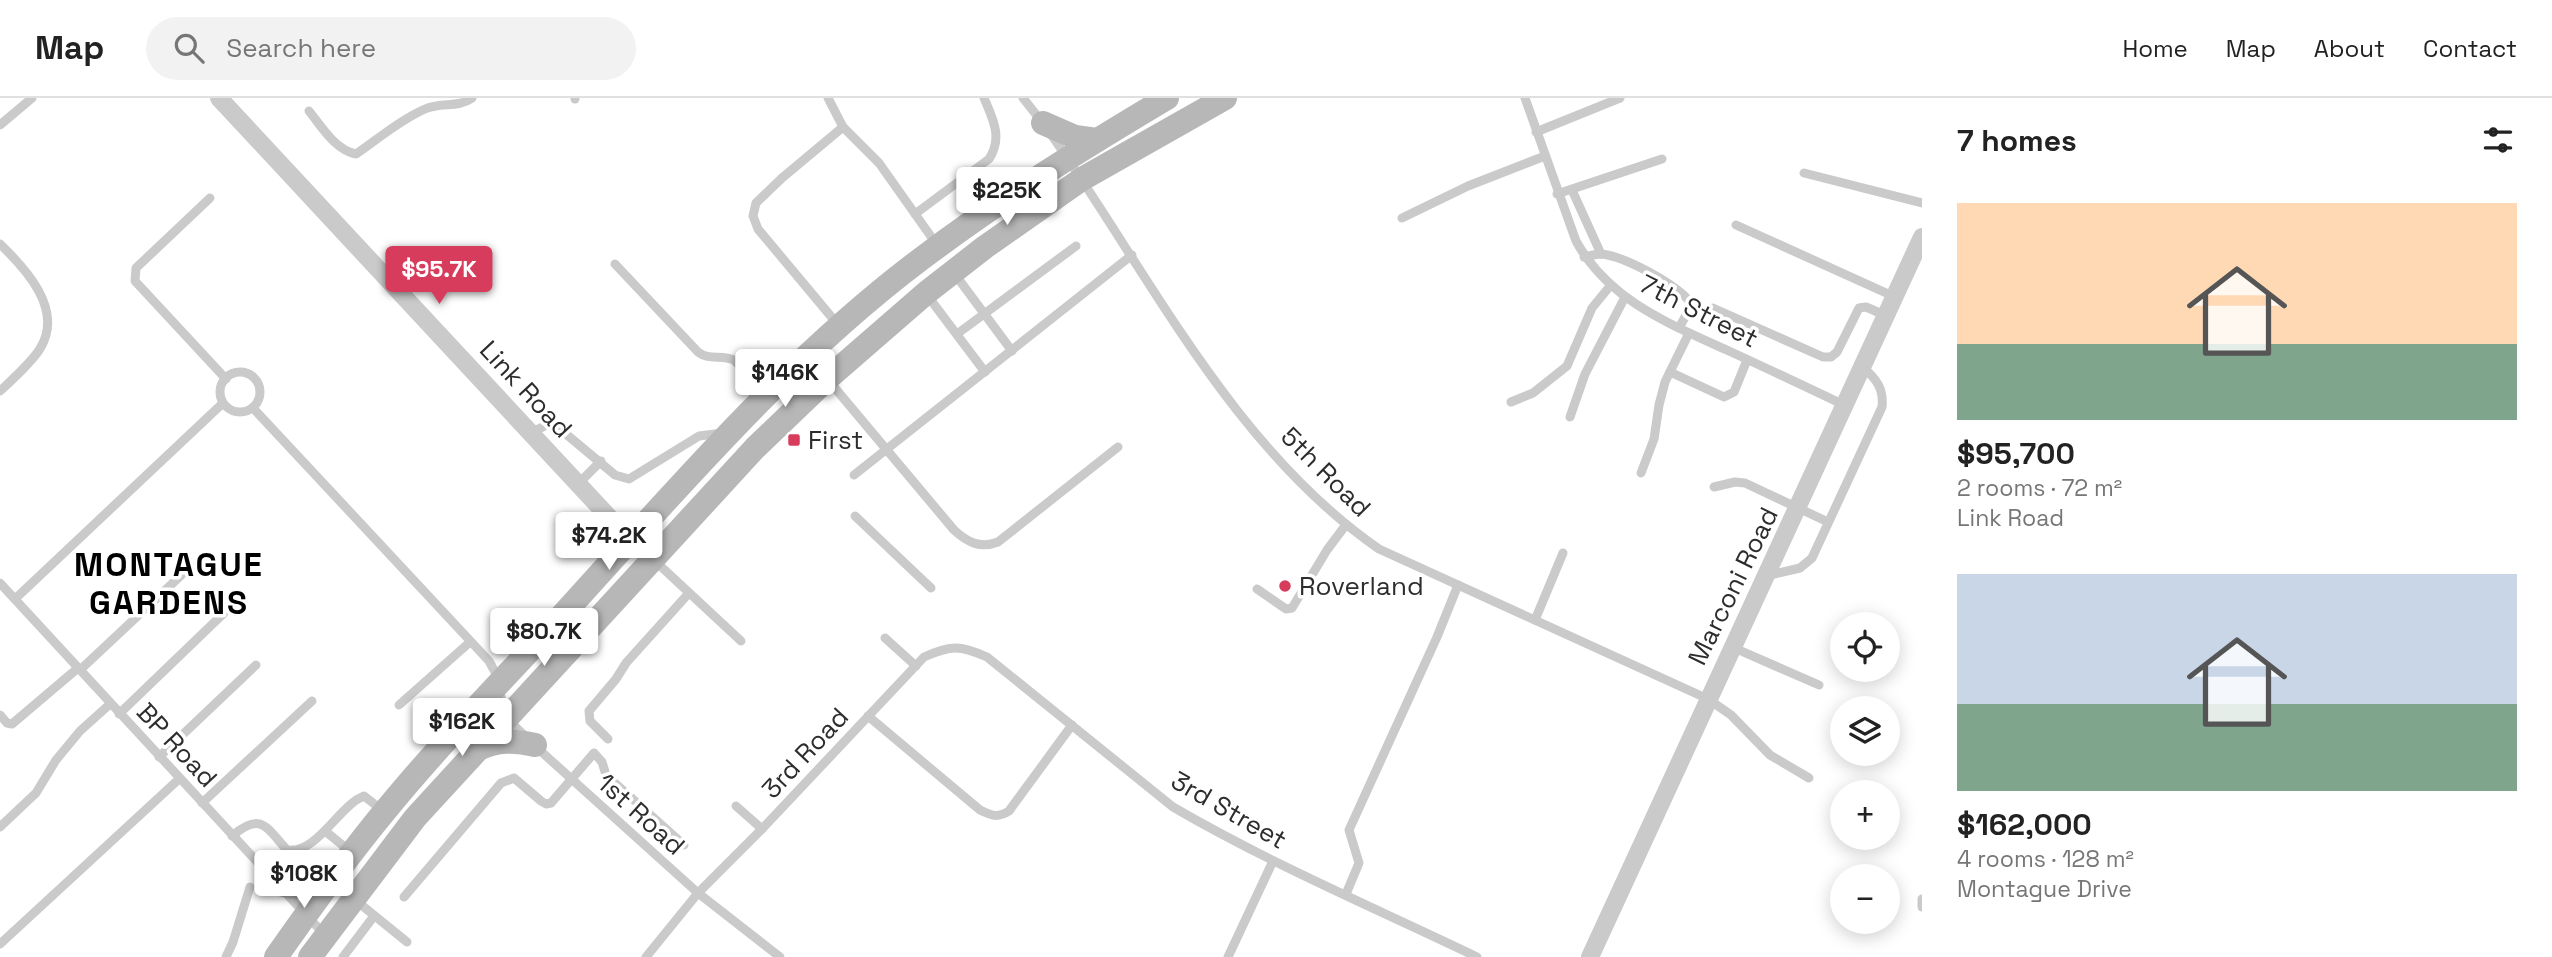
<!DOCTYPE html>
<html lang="en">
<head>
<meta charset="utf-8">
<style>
	body { margin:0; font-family:"Space Grotesk",sans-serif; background:#f2f2f2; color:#222; height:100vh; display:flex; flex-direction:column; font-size:26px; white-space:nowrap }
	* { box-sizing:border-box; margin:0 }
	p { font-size:23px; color:#767676 }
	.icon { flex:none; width:38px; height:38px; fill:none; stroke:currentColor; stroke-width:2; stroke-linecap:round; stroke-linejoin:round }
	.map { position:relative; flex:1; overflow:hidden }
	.panel { display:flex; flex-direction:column; background:#fff; width:630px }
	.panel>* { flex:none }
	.controls { position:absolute; left:1830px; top:514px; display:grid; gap:14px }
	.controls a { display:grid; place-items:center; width:70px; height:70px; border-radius:50%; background:#fff; box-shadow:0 4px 18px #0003; font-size:35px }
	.price { position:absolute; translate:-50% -60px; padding:0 16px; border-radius:7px; background:#fff; color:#222; font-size:23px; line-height:46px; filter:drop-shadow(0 2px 4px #0008) }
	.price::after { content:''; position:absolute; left:50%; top:42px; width:21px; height:16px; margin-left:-10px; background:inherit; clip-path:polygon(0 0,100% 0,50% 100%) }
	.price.selected { background:#d73c5d; color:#fff }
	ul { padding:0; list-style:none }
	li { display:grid; align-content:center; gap:14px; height:371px; padding:0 35px }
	li span { display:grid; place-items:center; height:217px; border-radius:0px; color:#555 }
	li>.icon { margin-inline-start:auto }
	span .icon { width:126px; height:126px; fill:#fffc; stroke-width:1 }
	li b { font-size:30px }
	h2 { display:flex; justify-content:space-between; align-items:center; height:84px; padding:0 35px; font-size:30px }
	header { display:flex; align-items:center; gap:42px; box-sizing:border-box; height:98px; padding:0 35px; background:#fff; border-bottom:2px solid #e0e0e0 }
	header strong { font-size:33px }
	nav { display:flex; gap:38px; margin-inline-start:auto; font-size:24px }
	.search { width:490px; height:63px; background:#f2f2f2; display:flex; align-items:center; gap:18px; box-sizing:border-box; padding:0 24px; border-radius:38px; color:#767676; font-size:26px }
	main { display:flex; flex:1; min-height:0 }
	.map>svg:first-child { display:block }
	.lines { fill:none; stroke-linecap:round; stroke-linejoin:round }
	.service { stroke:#cacaca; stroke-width:9 }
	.minor { stroke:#cacaca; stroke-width:18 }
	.secondary { stroke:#b7b7b7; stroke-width:24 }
	.poi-dot { fill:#d73c5d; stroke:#fff; stroke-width:2.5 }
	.labels { text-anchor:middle; stroke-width:7; stroke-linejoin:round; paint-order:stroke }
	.street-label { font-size:26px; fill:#2d2d2d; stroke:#fff }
	.poi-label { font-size:26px; fill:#2d2d2d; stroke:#fff; text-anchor:start }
	.district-label { font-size:33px; font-weight:bold; letter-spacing:2px; fill:#000; stroke:#fff }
</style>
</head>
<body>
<header>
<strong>Map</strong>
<div class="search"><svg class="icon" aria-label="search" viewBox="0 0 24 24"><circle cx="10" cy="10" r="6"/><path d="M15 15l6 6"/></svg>Search here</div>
<nav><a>Home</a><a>Map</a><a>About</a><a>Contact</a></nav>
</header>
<main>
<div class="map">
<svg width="1922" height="859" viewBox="0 0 1922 859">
	<rect width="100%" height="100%" fill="#fff"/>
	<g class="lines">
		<g class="service">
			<path d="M 828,0 L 843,29"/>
			<path d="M 1023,0 L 1042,24"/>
			<path d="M 1525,0 L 1576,143 C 1609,203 1670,226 1729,253 C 1768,271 1807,289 1846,308"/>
			<path d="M 575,1 L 575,0"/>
			<path d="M 309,13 C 322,29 335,52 356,56 C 378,41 400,22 425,11 C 441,4 458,10 472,0"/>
			<path d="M 0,27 L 32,0"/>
			<path d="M 1536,34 L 1620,0"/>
			<path d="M 1050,35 C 1150,177 1233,350 1379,451 L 1708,601 L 1731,617 L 1770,657 L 1809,680"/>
			<path d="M 1804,75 L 1922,105"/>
			<path d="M 1572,92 L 1601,156"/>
			<path d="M 1557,96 L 1662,61"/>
			<path d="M 210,100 L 136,170 L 135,183 L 226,281"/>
			<path d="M 915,116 L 989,61 C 1003,40 993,21 984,0"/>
			<path d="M 1402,120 L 1468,88 L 1545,58"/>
			<path d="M 1736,127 L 1895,199"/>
			<path d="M 0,146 C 26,171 63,211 41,249 C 34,262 12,282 0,293"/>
			<path d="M 1584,159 C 1590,158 1595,156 1601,156 C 1624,158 1676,186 1690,204 L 1691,208 L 1679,230"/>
			<path d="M 615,166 L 698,254 C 709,263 722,256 734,262 L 767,295"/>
			<path d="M 954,175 L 1012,253"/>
			<path d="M 927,197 L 985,274"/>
			<path d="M 1713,210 L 1823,259 L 1831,259 L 1837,254 L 1859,210 L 1866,209 L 1887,218"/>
			<path d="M 839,228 L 758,131 L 753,118 L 756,105 L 782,80 L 843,29 L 879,65 L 937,147"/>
			<path d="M 957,236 L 1076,148"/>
			<path d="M 1670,274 L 1724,299 L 1734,294 L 1747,262"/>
			<circle cx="240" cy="294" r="20"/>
			<path d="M 829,283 L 954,432 C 967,444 980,451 998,444 L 1118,349"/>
			<path d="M 1511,304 L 1533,295 L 1567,268 L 1592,210 L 1610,188"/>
			<path d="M 253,310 L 489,563 L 495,574 L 506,620 L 525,638"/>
			<path d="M 1570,319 L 1585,276 L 1625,199"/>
			<path d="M 531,335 L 548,326 L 554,326 L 615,377 L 629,381 L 699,338 L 723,335"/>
			<path d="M 1641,375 L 1654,341 L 1659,307 L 1665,284 L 1689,235"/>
			<path d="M 854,377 L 1132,157"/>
			<path d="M 578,386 L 601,363"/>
			<path d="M 1714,389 L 1735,384 L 1745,385 L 1828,424"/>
			<path d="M 855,418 L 931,490"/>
			<path d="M 655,463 L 741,543"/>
			<path d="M 1766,478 L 1800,470 L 1812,460 L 1882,309 C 1884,290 1876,281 1863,269"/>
			<path d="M 0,485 L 274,782"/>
			<path d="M 1257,491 L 1286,511 L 1292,510 L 1327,452 L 1345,428"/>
			<path d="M 15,501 L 223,305"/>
			<path d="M 1535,522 L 1563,455"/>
			<path d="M 885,540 L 916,568"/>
			<path d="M 1732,549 L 1819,587"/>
			<path d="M 80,572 L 191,468"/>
			<path d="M 399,607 L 470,544"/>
			<path d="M 119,616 L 224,515"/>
			<path d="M 0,617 L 7,625 L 12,626 L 78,570"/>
			<path d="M 868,618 L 980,712 C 992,718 998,720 1009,713 L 1072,627"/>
			<path d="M 608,641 L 590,623 L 589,613 L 616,581 L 626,565 L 689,495"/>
			<path d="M 535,648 L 698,795 L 780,859"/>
			<path d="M 159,659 L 256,567"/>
			<path d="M 202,705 L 312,603"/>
			<path d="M 736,708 L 762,731"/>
			<path d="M 0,729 L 36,695 L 56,662 L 80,633 L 110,606"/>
			<path d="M 325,733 L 351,754"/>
			<path d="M 232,738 C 261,713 266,729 287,752 C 314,757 338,712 358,701 L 364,698 L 382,712"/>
			<path d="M 283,792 L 324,836"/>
			<path d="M 1346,796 L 1359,765 L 1349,732 L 1437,539 L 1458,487"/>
			<path d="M 404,799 L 501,685 L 514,680 L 541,703 L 546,706 L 551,705 L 594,655 L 602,664 L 606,677 L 684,747"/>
			<path d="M 354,801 L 407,844"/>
			<path d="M 1922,801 L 1922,809"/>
			<path d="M 0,846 L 179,681"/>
			<path d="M 226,859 L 233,844 L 250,789"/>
			<path d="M 343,859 L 374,818"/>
			<path d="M 646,859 L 698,795 L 762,731 L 924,559 C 951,547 960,547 987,559 L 1173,709 C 1271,766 1375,810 1477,859"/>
			<path d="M 1228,859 L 1273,763"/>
		</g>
		<g class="minor">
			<path d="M 219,0 L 619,430 L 653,461"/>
			<path d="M 1590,859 L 1922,139"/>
		</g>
		<g class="secondary">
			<path d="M 1043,25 L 1075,39 L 1097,42"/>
			<path d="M 478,651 C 498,642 514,642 535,647"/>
			<path d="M 275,784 C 295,792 312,789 331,781"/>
			<path d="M 276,859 C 311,809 346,760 385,713 C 439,647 499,586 557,523 C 672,397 784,264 921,161 C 999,102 1083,50 1167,0"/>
			<path d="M 310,859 L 415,720 L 755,350 L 827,281 L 926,195 L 985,149 L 1082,81 L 1225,0"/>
		</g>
	</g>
	<g class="poi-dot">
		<rect x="787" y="335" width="14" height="14" rx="3.5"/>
		<circle cx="1285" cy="488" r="7"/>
	</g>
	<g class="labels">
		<g class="street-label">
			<text transform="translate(1699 213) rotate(27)" y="9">7th Street</text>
			<text transform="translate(526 291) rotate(47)" y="9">Link Road</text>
			<text transform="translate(1326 374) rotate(45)" y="9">5th Road</text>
			<text transform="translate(1733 488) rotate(-64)" y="9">Marconi Road</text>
			<text transform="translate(177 647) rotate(47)" y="9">BP Road</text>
			<text transform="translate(805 655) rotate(-47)" y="9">3rd Road</text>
			<text transform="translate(1229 712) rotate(30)" y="9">3rd Street</text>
			<text transform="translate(641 716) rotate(42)" y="9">1st Road</text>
		</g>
		<g class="poi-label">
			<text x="808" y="351">First</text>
			<text x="1299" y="497">Roverland</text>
		</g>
		<g class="district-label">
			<text x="169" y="478">MONTAGUE<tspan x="169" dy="38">GARDENS</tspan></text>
		</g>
	</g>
</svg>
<div class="controls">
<a><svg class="icon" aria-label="locate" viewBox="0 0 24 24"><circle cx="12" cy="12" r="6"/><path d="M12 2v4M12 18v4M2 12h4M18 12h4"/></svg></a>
<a><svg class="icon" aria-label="layers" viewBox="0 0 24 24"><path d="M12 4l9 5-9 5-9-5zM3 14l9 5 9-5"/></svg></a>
<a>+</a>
<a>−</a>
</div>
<b class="price" style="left:1007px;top:129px">$225K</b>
<b class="price selected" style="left:439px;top:208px">$95.7K</b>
<b class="price" style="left:785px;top:311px">$146K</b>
<b class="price" style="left:609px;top:474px">$74.2K</b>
<b class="price" style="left:544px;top:570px">$80.7K</b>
<b class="price" style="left:462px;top:660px">$162K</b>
<b class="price" style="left:304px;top:812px">$108K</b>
</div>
<section class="panel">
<h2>7 homes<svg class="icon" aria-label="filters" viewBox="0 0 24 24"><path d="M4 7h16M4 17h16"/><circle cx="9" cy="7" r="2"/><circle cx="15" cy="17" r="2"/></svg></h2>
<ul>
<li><span style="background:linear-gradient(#ffd9b3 65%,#7fa58c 0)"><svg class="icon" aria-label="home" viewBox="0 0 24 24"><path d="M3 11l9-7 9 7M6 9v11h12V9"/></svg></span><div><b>$95,700</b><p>2 rooms · 72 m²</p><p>Link Road</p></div></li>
<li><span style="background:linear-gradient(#c9d6e8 60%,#7fa58c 0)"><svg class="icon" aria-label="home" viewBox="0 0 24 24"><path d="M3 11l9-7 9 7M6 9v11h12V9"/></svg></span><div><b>$162,000</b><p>4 rooms · 128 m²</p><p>Montague Drive</p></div></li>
</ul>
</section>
</main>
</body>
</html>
